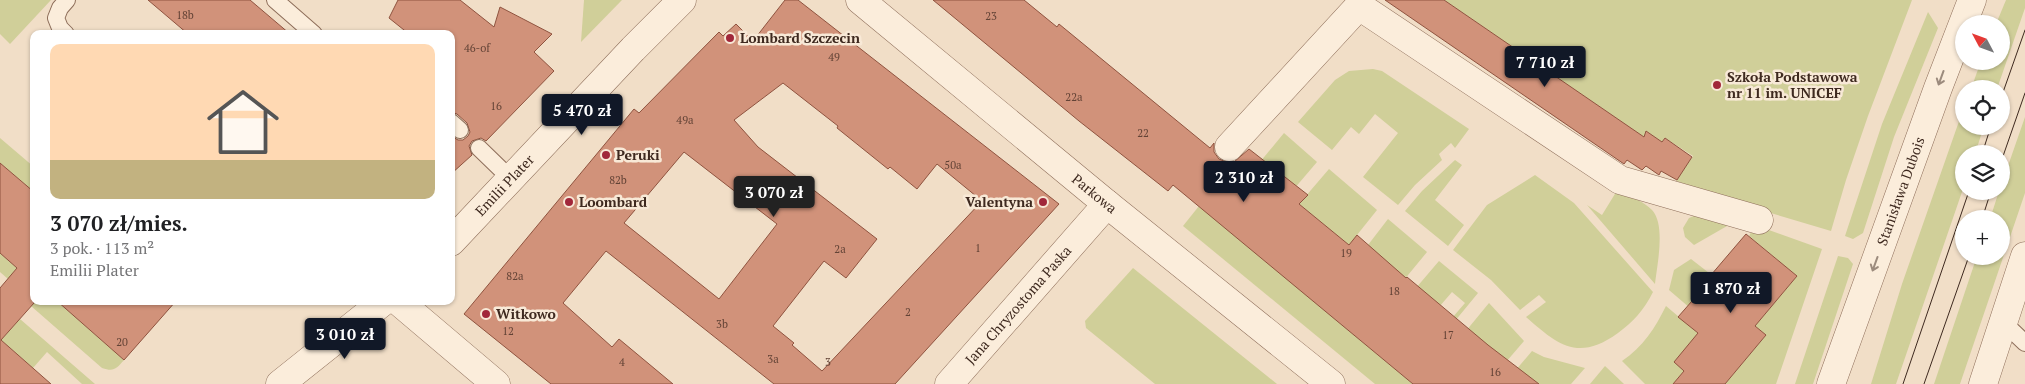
<!DOCTYPE html>
<html lang="pl">
<head>
<meta charset="utf-8">
<style>
	body { margin:0; font-family:"PT Serif",serif; background:#f6f6f6; color:#202124; height:100vh; display:flex; flex-direction:column; font-size:19px; white-space:nowrap }
	* { box-sizing:border-box; margin:0 }
	p { font-size:16px; color:#757577 }
	.icon { flex:none; width:28px; height:28px; fill:none; stroke:currentColor; stroke-width:2; stroke-linecap:round; stroke-linejoin:round }
	.map { position:relative; flex:1; overflow:hidden }
	.panel { position:absolute; left:30px; top:30px; width:425px; height:275px; display:flex; flex-direction:column; background:#fff; border-radius:10px; box-shadow:0 1px 4px #0004 }
	.panel>* { flex:none }
	.needle { width:32px; rotate:311deg }
	.fabs { position:absolute; left:1955px; top:15px; display:grid; gap:10px }
	.fabs a { display:grid; place-items:center; width:55px; height:55px; border-radius:50%; background:#fff; box-shadow:0 1px 4px #0004; font-size:25px }
	.price { position:absolute; translate:-50% -42px; padding:0 11px; border-radius:5px; background:#111827; color:#fff; font-size:16px; line-height:32px; filter:drop-shadow(0 1px 2px #0008) }
	.price::after { content:''; position:absolute; left:50%; top:30px; width:15px; height:11px; margin-left:-8px; background:inherit; clip-path:polygon(0 0,100% 0,50% 100%) }
	.price.current { background:#222; color:#fff }
	ul { padding:0; list-style:none }
	li { display:grid; align-content:center; gap:10px; height:265px; padding:0 20px }
	li span { display:grid; place-items:center; height:155px; border-radius:10px; color:#555 }
	li>.icon { margin-inline-start:auto }
	span .icon { width:90px; height:90px; fill:#fffc; stroke-width:1 }
	li b { font-size:21px }
	.map>svg:first-child { display:block }
	.green { fill:#d0cf99 }
	.building { fill:#d1927a; stroke:#8f533f; fill-rule:evenodd }
	.lines { fill:none; stroke-linecap:round; stroke-linejoin:round }
	.service-casing { stroke:#8e6e5a; stroke-width:18 }
	.minor-casing { stroke:#8e6e5a; stroke-width:29 }
	.tertiary-casing { stroke:#8e6e5a; stroke-width:29 }
	.service { stroke:#fbeddb; stroke-width:16 }
	.minor { stroke:#fbeddb; stroke-width:28 }
	.tertiary { stroke:#fbeddb; stroke-width:28 }
	.tram { stroke:#3e291f; stroke-width:1 }
	.oneway { stroke:#9c8b7d }
	.poi-dot { fill:#a1273a; stroke:#f8e9d7; stroke-width:2 }
	.labels { text-anchor:middle; stroke-width:5; stroke-linejoin:round; paint-order:stroke }
	.number-label { font-size:11px; fill:#634336 }
	.poi-label { font-size:14px; font-weight:bold; fill:#3e291f; stroke:#f8e9d7; text-anchor:start }
	.street-label { font-size:14px; fill:#3e291f; stroke:#f8e9d7 }
</style>
</head>
<body>
<div class="map">
<svg width="2025" height="384" viewBox="0 0 2025 384">
	<rect width="100%" height="100%" fill="#f1dec7"/>
	<g class="green">
		<path d="M 0,0 L 51,0 L 10,44 L 0,34 Z"/>
		<path d="M 584,0 L 622,0 L 581,42 Z"/>
		<path d="M 1444,0 L 1912,0 L 1868,116 L 1846,180 L 1831,231 L 1764,211 L 1676,181 L 1693,156 L 1665,138 L 1662,142 L 1647,132 L 1644,137 Z"/>
		<path d="M 2006,0 L 2025,0 L 2025,8 L 1997,89 L 1971,89 L 1981,61 L 2001,61 L 2001,24 L 1996,24 Z"/>
		<path d="M 1928,12 L 1938,28 L 1894,137 L 1863,233 L 1853,239 L 1845,236 L 1882,124 Z"/>
		<path d="M 1373,69 L 1382,71 L 1469,129 L 1455,148 L 1451,143 L 1439,154 L 1442,160 L 1415,185 L 1398,205 L 1363,177 L 1398,133 L 1375,114 L 1359,134 L 1351,127 L 1332,150 L 1298,122 L 1335,80 L 1349,71 Z"/>
		<path d="M 1964,107 L 1964,126 L 1984,126 L 1975,154 L 1964,154 L 1964,186 L 1896,384 L 1871,384 L 1902,284 Z"/>
		<path d="M 2025,117 L 2025,193 L 1960,384 L 1934,384 L 1977,256 L 2001,256 L 2001,219 L 1990,219 L 1999,191 L 2001,191 L 2001,186 Z"/>
		<path d="M 1284,133 L 1317,162 L 1288,196 L 1255,168 Z"/>
		<path d="M 0,138 L 34,167 L 34,192 L 0,163 Z"/>
		<path d="M 1455,160 L 1462,165 L 1435,200 L 1464,225 L 1448,246 L 1405,211 L 1422,191 Z"/>
		<path d="M 1329,169 L 1377,210 L 1349,245 L 1299,204 Z"/>
		<path d="M 1535,175 L 1574,203 L 1653,292 C 1644,310 1633,322 1618,333 C 1578,362 1558,345 1526,317 L 1546,302 L 1539,295 L 1520,310 L 1491,280 L 1453,250 L 1487,205 Z"/>
		<path d="M 1618,189 C 1628,195 1643,201 1652,210 C 1666,225 1657,265 1655,284 L 1587,205 L 1602,215 Z"/>
		<path d="M 1199,206 L 1413,384 L 1375,384 L 1183,226 Z"/>
		<path d="M 1696,215 L 1734,222 L 1694,245 L 1685,237 L 1683,228 L 1689,218 Z"/>
		<path d="M 1388,219 L 1427,252 L 1399,286 L 1368,245 Z"/>
		<path d="M 1755,225 L 1822,249 L 1776,384 L 1725,384 L 1766,335 L 1755,326 L 1797,276 L 1749,236 Z"/>
		<path d="M 0,253 L 17,268 L 8,279 L 0,272 Z"/>
		<path d="M 1838,256 L 1848,258 L 1853,264 L 1813,384 L 1795,384 Z"/>
		<path d="M 1691,259 L 1722,283 L 1697,314 L 1669,290 L 1674,270 Z"/>
		<path d="M 1439,261 L 1478,293 L 1450,327 L 1446,325 L 1465,303 L 1452,292 L 1433,314 L 1410,295 Z"/>
		<path d="M 1133,268 L 1277,384 L 1155,384 L 1086,328 L 1085,321 Z"/>
		<path d="M 35,301 L 57,301 L 124,360 C 116,369 114,372 102,368 L 31,306 Z"/>
		<path d="M 1489,303 L 1524,341 L 1500,369 L 1461,337 Z"/>
		<path d="M 1666,306 L 1698,333 L 1684,371 L 1673,384 L 1645,384 L 1622,361 C 1643,347 1655,328 1666,306 Z"/>
		<path d="M 20,319 L 95,384 L 82,384 L 47,352 L 33,368 L 1,340 Z"/>
		<path d="M 1532,351 L 1544,357 L 1585,368 L 1571,384 L 1519,384 L 1510,377 Z"/>
		<path d="M 1605,366 L 1624,384 L 1590,384 Z"/>
	</g>
	<g class="building">
		<path d="M 148,0 L 250,0 L 290,34 L 188,34 Z"/>
		<path d="M 398,0 L 460,0 L 494,27 L 500,7 L 552,34 L 534,52 L 554,71 L 486,141 L 481,138 L 472,141 L 469,146 L 472,155 L 451,174 L 451,136 L 458,140 L 463,140 L 468,136 L 470,132 L 467,123 L 457,114 L 451,112 L 451,34 L 409,34 L 389,18 Z"/>
		<path d="M 785,0 L 798,0 L 1059,204 L 895,384 L 774,384 L 606,251 L 563,303 L 612,347 L 619,339 L 673,384 L 551,384 L 464,314 L 634,109 L 639,113 L 719,32 L 723,36 L 736,24 L 753,41 ZM 783,83 L 838,126 L 837,128 L 888,169 L 890,167 L 917,189 L 937,164 L 982,201 L 822,371 L 792,345 L 794,343 L 773,326 L 824,261 L 846,278 L 877,239 L 758,147 L 734,120 ZM 684,152 L 777,224 L 719,299 L 624,223 Z"/>
		<path d="M 933,0 L 1024,0 L 1057,27 L 1059,24 L 1210,148 L 1214,143 L 1214,152 L 1219,159 L 1226,162 L 1234,162 L 1249,149 L 1308,195 L 1299,204 L 1349,245 L 1357,235 L 1406,278 L 1407,277 L 1488,345 L 1539,384 L 1413,384 L 1173,185 L 1168,191 L 1079,121 Z"/>
		<path d="M 1385,0 L 1444,0 L 1644,137 L 1646,131 L 1662,142 L 1665,138 L 1692,157 L 1677,180 L 1661,171 L 1659,175 L 1646,166 L 1642,170 L 1627,160 L 1624,164 Z"/>
		<path d="M 0,163 L 34,192 L 34,303 L 1,340 L 51,384 L 0,384 L 0,288 L 17,268 L 0,253 Z"/>
		<path d="M 1746,234 L 1797,276 L 1755,326 L 1766,335 L 1725,384 L 1673,384 L 1684,371 L 1674,362 L 1698,333 L 1678,317 L 1713,277 L 1711,275 Z"/>
		<path d="M 57,301 L 176,301 L 124,360 Z"/>
	</g>
	<g class="lines">
		<defs>
			<g id="service">
				<path d="M 275,0 L 314,34"/>
				<path d="M 66,34 L 60,28 L 56,18 L 60,8 L 67,0"/>
				<path d="M 451,122 L 460,130"/>
				<path d="M 479,148 L 511,179"/>
				<path d="M 2003,322 L 2025,343"/>
			</g>
			<g id="minor">
				<path id="s1" d="M 860,0 L 1107,204 L 1331,384"/>
				<path d="M 1229,147 L 1359,6 L 1620,180 L 1759,220"/>
				<path d="M 398,301 L 496,384"/>
				<path id="s2" d="M 949,384 L 1107,204"/>
			</g>
			<g id="tertiary">
				<path id="s3" d="M 451,242 L 633,49 L 682,0"/>
				<path d="M 280,384 L 384,301"/>
				<path id="s4" d="M 1831,384 L 1938,88 L 1972,0"/>
				<path d="M 1983,384 L 2025,256"/>
			</g>
		</defs>
		<use href="#service" class="service-casing"/>
		<use href="#minor" class="minor-casing"/>
		<use href="#tertiary" class="tertiary-casing"/>
		<use href="#service" class="service"/>
		<use href="#minor" class="minor"/>
		<use href="#tertiary" class="tertiary"/>
		<g class="tram">
			<path d="M 2001,98 L 2025,30"/>
			<path d="M 1982,154 L 1991,126"/>
			<path d="M 2001,162 L 2025,93"/>
			<path d="M 1982,219 L 1991,191"/>
			<path d="M 1903,384 L 1969,191"/>
			<path d="M 1924,384 L 1969,256"/>
		</g>
	</g>
	<defs><path id="oneway-shaft" d="M-6 0H5M1.5-3L5.5 0L1.5 3" fill="none" stroke-width="1.6" stroke-linecap="round" stroke-linejoin="round" transform="scale(1.25)"/></defs>
	<g class="oneway">
		<use href="#oneway-shaft" transform="translate(1941 78) rotate(110)"/>
		<use href="#oneway-shaft" transform="translate(1875 264) rotate(110)"/>
	</g>
	<g class="poi-dot">
		<circle cx="730" cy="38" r="5"/>
		<circle cx="1717" cy="85" r="5"/>
		<circle cx="606" cy="155" r="5"/>
		<circle cx="569" cy="202" r="5"/>
		<circle cx="1043" cy="202" r="5"/>
		<circle cx="486" cy="314" r="5"/>
	</g>
	<g class="labels">
		<g class="number-label">
			<text x="185" y="19">18b</text>
			<text x="991" y="20">23</text>
			<text x="477" y="52">46-of</text>
			<text x="834" y="61">49</text>
			<text x="1074" y="101">22a</text>
			<text x="496" y="110">16</text>
			<text x="685" y="124">49a</text>
			<text x="1143" y="137">22</text>
			<text x="953" y="169">50a</text>
			<text x="618" y="184">82b</text>
			<text x="978" y="252">1</text>
			<text x="840" y="253">2a</text>
			<text x="1346" y="257">19</text>
			<text x="515" y="280">82a</text>
			<text x="1394" y="295">18</text>
			<text x="908" y="316">2</text>
			<text x="722" y="328">3b</text>
			<text x="508" y="335">12</text>
			<text x="1448" y="339">17</text>
			<text x="122" y="346">20</text>
			<text x="773" y="363">3a</text>
			<text x="622" y="366">4</text>
			<text x="828" y="366">3</text>
			<text x="1495" y="376">16</text>
		</g>
		<g class="poi-label">
			<text x="740" y="43">Lombard Szczecin</text>
			<text x="1727" y="82">Szkoła Podstawowa<tspan x="1727" dy="16">nr 11 im. UNICEF</tspan></text>
			<text x="616" y="160">Peruki</text>
			<text x="579" y="207">Loombard</text>
			<text x="1033" y="207" text-anchor="end">Valentyna</text>
			<text x="496" y="319">Witkowo</text>
		</g>
		<g class="street-label">
			<text dy="5" stroke="none"><textPath href="#s3" startOffset="78">Emilii Plater</textPath></text>
			<text dy="5" stroke="none"><textPath href="#s4" startOffset="205">Stanisława Dubois</textPath></text>
			<text dy="5" stroke="none"><textPath href="#s1" startOffset="304">Parkowa</textPath></text>
			<text dy="5" stroke="none"><textPath href="#s2" startOffset="105">Jana Chryzostoma Paska</textPath></text>
		</g>
	</g>
</svg>
<div class="fabs">
<a><svg class="needle" viewBox="-14 -14 28 28"><path d="M0-13l5 13h-10z" fill="#e53935"/><path d="M0 13l5-13h-10z" fill="#757577"/></svg></a>
<a><svg class="icon" aria-label="locate" viewBox="0 0 24 24"><circle cx="12" cy="12" r="6"/><path d="M12 2v4M12 18v4M2 12h4M18 12h4"/></svg></a>
<a><svg class="icon" aria-label="layers" viewBox="0 0 24 24"><path d="M12 4l9 5-9 5-9-5zM3 14l9 5 9-5"/></svg></a>
<a>+</a>
</div>
<b class="price" style="left:1545px;top:88px">7 710 zł</b>
<b class="price" style="left:582px;top:136px">5 470 zł</b>
<b class="price" style="left:1244px;top:203px">2 310 zł</b>
<b class="price current" style="left:774px;top:218px">3 070 zł</b>
<b class="price" style="left:1731px;top:314px">1 870 zł</b>
<b class="price" style="left:345px;top:360px">3 010 zł</b>
<section class="panel">
<ul>
<li><span style="background:linear-gradient(#ffd9b3 75%,#c2b280 0)"><svg class="icon" aria-label="home" viewBox="0 0 24 24"><path d="M3 11l9-7 9 7M6 9v11h12V9"/></svg></span><div><b>3 070 zł/mies.</b><p>3 pok. · 113 m²</p><p>Emilii Plater</p></div></li>
</ul>
</section>
</div>
</body>
</html>
